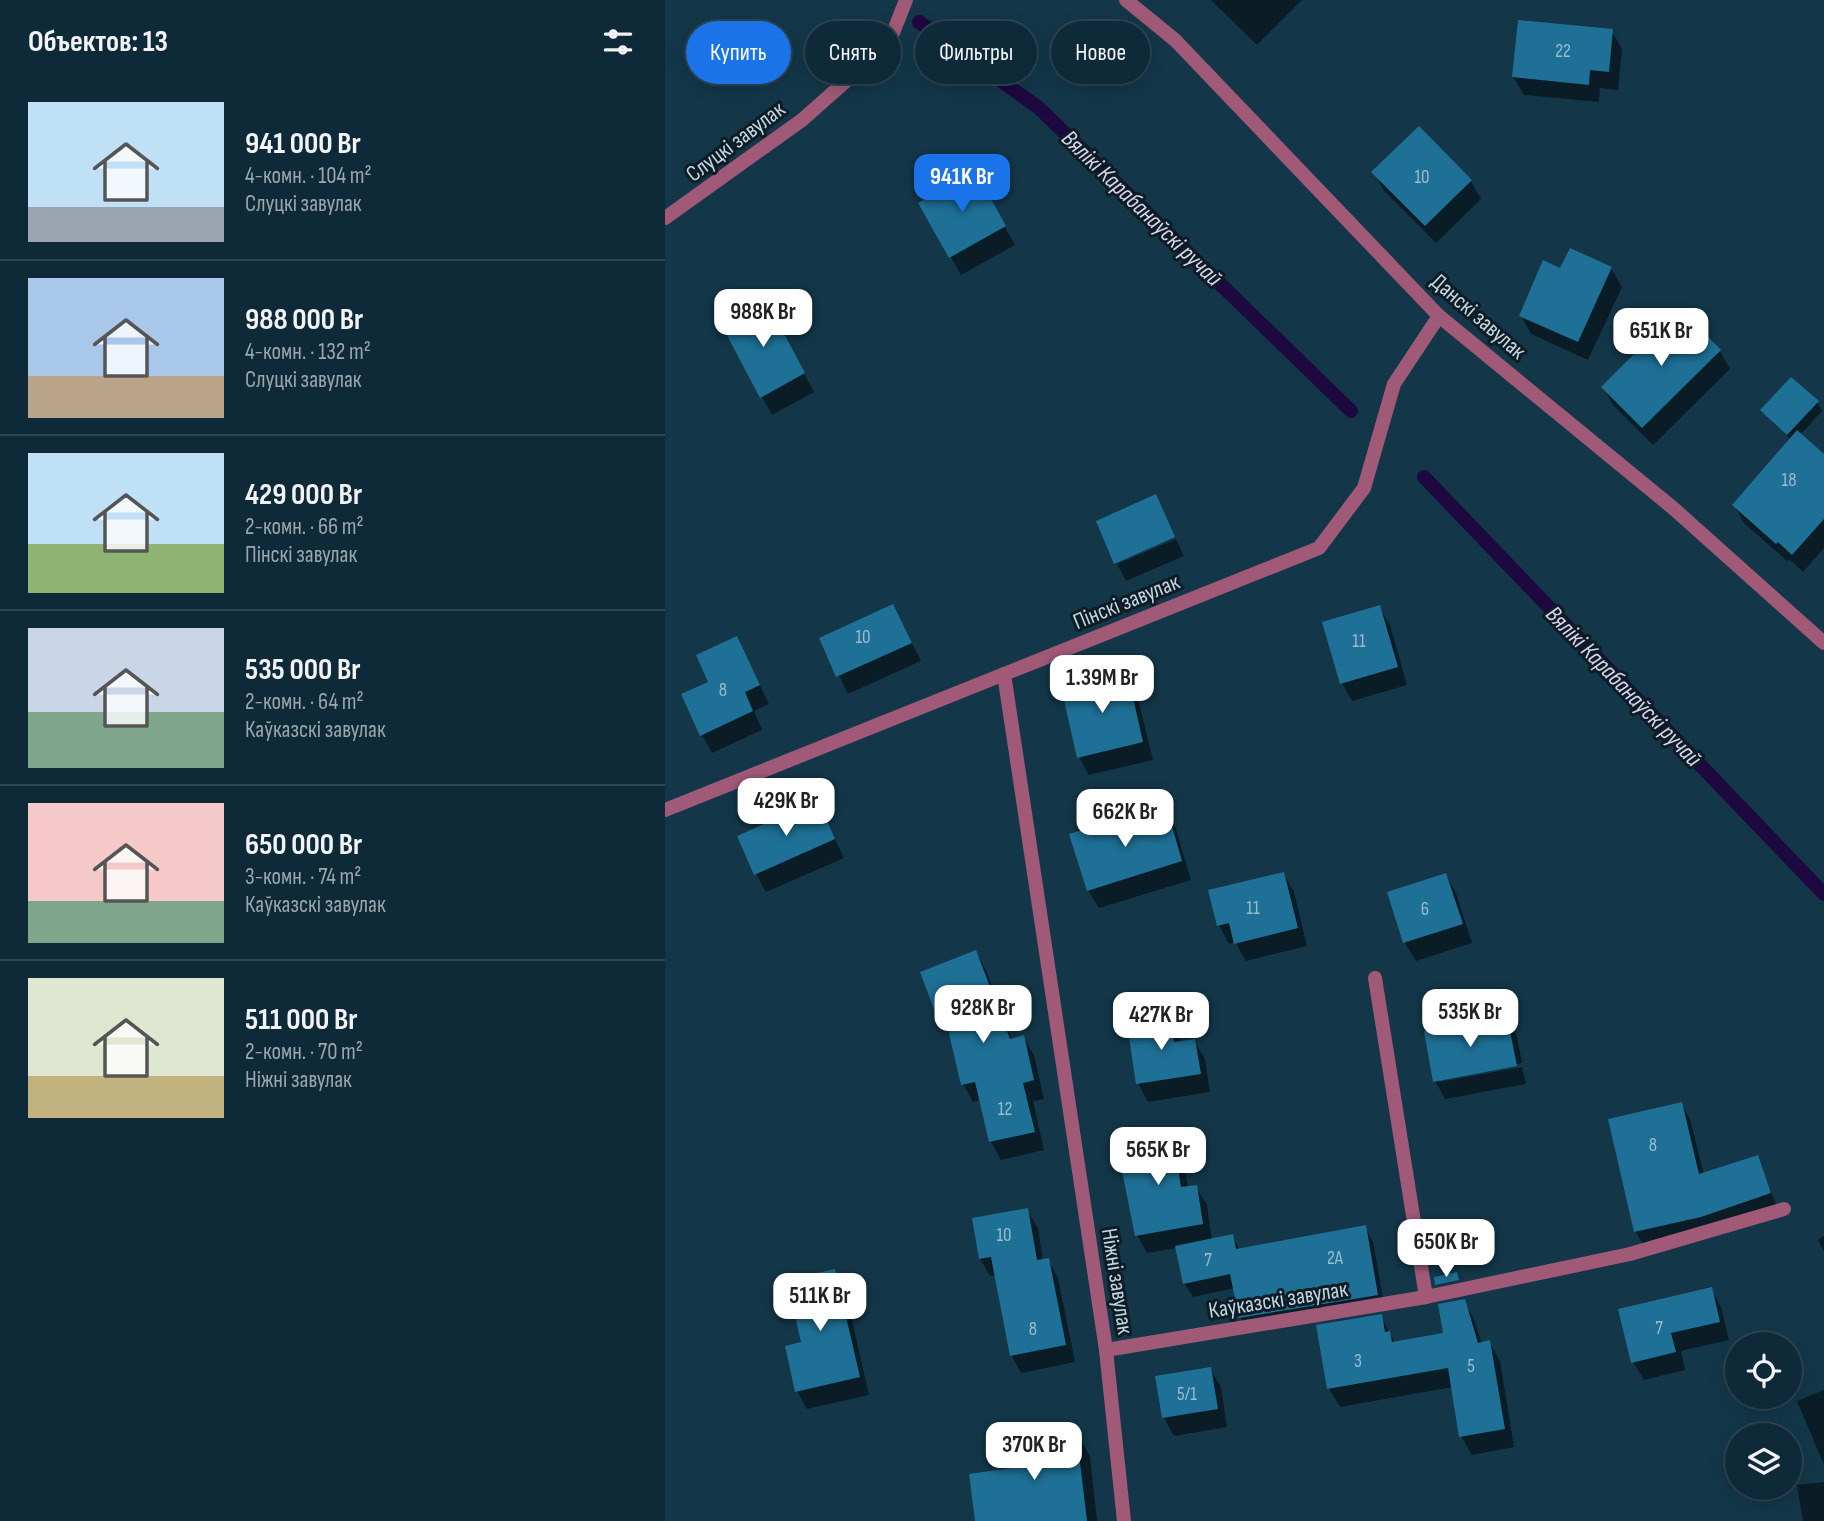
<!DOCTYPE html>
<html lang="ru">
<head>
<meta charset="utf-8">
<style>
	body { margin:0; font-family:"Sofia Sans Condensed",sans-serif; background:#17313f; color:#f1f3f6; height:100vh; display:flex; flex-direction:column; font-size:26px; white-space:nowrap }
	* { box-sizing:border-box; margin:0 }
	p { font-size:23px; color:#9ba6ad }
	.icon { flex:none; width:38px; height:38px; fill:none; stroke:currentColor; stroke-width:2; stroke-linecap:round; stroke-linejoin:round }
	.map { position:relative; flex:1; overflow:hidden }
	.details { display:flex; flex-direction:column; background:#0e2937; width:665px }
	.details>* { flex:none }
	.guide { position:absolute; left:21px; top:21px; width:665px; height:63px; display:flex; gap:14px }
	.tools { position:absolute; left:1060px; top:1332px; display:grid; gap:14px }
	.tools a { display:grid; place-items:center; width:77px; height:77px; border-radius:50%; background:#0e2937; box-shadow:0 4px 18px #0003,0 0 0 2px #2e4552; font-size:35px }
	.price { position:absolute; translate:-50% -60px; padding:0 16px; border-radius:14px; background:#fff; color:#222; font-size:23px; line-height:46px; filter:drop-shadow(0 2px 4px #0008) }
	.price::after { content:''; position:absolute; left:50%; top:42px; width:21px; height:16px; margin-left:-10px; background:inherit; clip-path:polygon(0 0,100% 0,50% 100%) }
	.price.selected { background:#1a73e8; color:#fff }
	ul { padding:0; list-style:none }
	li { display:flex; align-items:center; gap:21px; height:175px; padding:0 28px }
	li+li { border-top:2px solid #2e4552 }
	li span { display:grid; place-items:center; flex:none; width:196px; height:140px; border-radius:0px; color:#555 }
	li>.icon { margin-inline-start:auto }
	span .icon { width:84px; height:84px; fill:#fffc; stroke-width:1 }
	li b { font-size:30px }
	h2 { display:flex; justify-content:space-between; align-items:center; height:84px; padding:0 28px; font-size:30px }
	.chip { padding:0 24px; border-radius:32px; background:#0e2937; box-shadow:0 4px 18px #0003,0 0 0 2px #2e4552; font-size:24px; line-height:63px }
	.chip.selected { background:#1a73e8; color:#fff }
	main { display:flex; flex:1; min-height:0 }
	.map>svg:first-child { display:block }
	.shadow { fill:#0007 }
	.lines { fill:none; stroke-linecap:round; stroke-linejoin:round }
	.stream { stroke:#1d083f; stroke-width:14 }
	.building { fill:#1e7096 }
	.minor { stroke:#a05a78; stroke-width:14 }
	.labels { text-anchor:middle; stroke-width:6; stroke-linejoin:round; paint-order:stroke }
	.number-label { font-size:19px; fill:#99bcce }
	.street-label { font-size:23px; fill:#c2d5e0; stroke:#0e1d25 }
	.water-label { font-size:24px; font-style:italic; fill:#d9d4f0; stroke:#0e1d25 }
</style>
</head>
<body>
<main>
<section class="details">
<h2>Объектов: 13<svg class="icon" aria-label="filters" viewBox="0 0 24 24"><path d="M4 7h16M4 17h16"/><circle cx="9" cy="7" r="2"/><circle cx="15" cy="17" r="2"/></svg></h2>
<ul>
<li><span style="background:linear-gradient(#bfe0f5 75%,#9aa5b1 0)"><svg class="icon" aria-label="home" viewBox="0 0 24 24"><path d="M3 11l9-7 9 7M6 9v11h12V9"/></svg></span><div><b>941 000 Br</b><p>4-комн. · 104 m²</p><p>Слуцкі завулак</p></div></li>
<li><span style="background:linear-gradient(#a9c7e8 70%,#b9a48a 0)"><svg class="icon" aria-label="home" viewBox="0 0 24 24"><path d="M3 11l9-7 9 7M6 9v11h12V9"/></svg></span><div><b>988 000 Br</b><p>4-комн. · 132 m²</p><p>Слуцкі завулак</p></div></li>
<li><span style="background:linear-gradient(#bfe0f5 65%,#8fb573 0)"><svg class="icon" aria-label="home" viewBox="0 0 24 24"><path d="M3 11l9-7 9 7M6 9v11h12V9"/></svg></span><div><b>429 000 Br</b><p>2-комн. · 66 m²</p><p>Пінскі завулак</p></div></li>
<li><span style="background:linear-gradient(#c9d6e8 60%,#7fa58c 0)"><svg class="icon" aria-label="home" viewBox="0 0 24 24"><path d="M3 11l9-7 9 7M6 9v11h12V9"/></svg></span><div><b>535 000 Br</b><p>2-комн. · 64 m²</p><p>Каўказскі завулак</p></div></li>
<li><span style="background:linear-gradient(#f6c9c9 70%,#7fa58c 0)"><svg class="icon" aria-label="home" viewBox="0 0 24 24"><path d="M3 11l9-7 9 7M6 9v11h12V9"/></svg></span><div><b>650 000 Br</b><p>3-комн. · 74 m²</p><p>Каўказскі завулак</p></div></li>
<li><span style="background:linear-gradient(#dfe7d0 70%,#c2b280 0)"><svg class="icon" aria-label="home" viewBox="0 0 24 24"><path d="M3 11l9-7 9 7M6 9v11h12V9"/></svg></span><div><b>511 000 Br</b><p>2-комн. · 70 m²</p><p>Ніжні завулак</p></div></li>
</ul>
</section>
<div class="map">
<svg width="1159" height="1521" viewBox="0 0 1159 1521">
	<rect width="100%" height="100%" fill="#133749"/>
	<g class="shadow">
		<path d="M 546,0 L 637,0 L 592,45 Z"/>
		<path d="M 947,31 L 957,49 L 953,90 L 935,88 L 934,102 L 859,95 L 848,77 Z"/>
		<path d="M 309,172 L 350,245 L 296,275 L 255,203 Z"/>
		<path d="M 709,172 L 806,181 L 816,199 L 771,243 L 719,191 Z"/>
		<path d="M 946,268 L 957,287 L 923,360 L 866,334 L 856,316 L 896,270 Z"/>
		<path d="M 110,320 L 149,392 L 107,415 L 97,397 Z"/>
		<path d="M 1055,351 L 1065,369 L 988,445 L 948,405 L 938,387 Z"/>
		<path d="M 1152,402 L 1157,411 L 1135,435 L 1159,456 L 1159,548 L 1138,572 L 1124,559 L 1122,561 L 1079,523 L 1069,505 L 1126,440 L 1098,410 Z"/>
		<path d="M 511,539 L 519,556 L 461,581 L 452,564 Z"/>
		<path d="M 228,606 L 256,661 L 183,694 L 156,639 Z"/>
		<path d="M 714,607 L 725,625 L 742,685 L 687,701 L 677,683 Z"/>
		<path d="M 72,638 L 104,704 L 89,711 L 97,730 L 47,753 L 37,735 L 46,682 Z"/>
		<path d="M 461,673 L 471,691 L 488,760 L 424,775 L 414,757 Z"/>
		<path d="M 153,802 L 179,858 L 101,892 L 91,874 Z"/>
		<path d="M 501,811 L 511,829 L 526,880 L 434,908 L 423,890 L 441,830 Z"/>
		<path d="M 619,874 L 629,892 L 642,946 L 581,961 L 570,942 L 564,944 L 554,925 Z"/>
		<path d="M 781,875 L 791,893 L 807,943 L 751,961 L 740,943 L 724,893 Z"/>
		<path d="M 311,952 L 321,970 L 347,1040 L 358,1037 L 369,1055 L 379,1099 L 368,1101 L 379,1150 L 336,1160 L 326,1142 L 316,1100 L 308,1102 L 298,1084 L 285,1028 L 282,1029 L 271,1011 Z"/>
		<path d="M 504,1018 L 516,1043 L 529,1041 L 540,1059 L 545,1092 L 483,1102 L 473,1083 Z"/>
		<path d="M 841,1018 L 852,1036 L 857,1063 L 774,1079 L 774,1082 L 857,1067 L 861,1084 L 780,1099 L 770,1081 Z"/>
		<path d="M 1016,1104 L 1025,1119 L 1039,1175 L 1092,1157 L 1113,1209 L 980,1248 L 971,1232 L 945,1121 Z"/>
		<path d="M 506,1135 L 517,1153 L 523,1188 L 531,1187 L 542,1205 L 547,1240 L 567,1236 L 575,1250 L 700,1227 L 708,1242 L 720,1309 L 584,1332 L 575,1317 L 570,1288 L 528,1297 L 519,1283 L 512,1248 L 482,1253 L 472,1235 Z"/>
		<path d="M 362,1210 L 373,1228 L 378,1261 L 383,1260 L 393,1278 L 410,1362 L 356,1373 L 346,1355 L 331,1275 L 325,1276 L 315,1259 Z"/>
		<path d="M 1159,1236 L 1159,1251 L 1153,1240 Z"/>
		<path d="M 169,1271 L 180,1289 L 204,1395 L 142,1409 L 132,1391 L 138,1343 Z"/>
		<path d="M 1046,1289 L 1056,1307 L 1064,1340 L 1016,1351 L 1020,1370 L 979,1380 L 968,1362 Z"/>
		<path d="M 799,1301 L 809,1319 L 817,1344 L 824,1342 L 835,1361 L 849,1447 L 807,1455 L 796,1436 L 788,1387 L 675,1407 L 664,1389 L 653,1326 L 716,1316 L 730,1343 L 780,1335 Z"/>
		<path d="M 545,1369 L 556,1387 L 562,1427 L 509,1436 L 499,1418 Z"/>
		<path d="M 1159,1390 L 1159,1465 L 1132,1401 Z"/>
		<path d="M 410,1431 L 425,1456 L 432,1521 L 312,1521 Z"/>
		<path d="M 1159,1482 L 1159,1521 L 1138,1521 L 1132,1485 Z"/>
	</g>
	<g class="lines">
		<g class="stream">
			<path d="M 254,22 L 374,108 L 686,411"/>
			<path d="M 759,477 L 1159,894"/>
		</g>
	</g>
	<g class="building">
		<path d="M 853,20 L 948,29 L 944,72 L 925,70 L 924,85 L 847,77 Z"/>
		<path d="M 754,126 L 807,180 L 760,226 L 706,172 Z"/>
		<path d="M 310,170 L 341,226 L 284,258 L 253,203 Z"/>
		<path d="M 905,248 L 947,267 L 913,342 L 854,316 L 878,260 L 895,268 Z"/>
		<path d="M 101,300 L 140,373 L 95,398 L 56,324 Z"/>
		<path d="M 1015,308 L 1056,350 L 977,428 L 936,387 Z"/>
		<path d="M 1126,377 L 1154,401 L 1122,435 L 1095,410 Z"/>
		<path d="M 1132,430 L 1159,454 L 1159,519 L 1127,555 L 1113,542 L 1111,544 L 1067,505 Z"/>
		<path d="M 491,494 L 510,537 L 449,564 L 431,521 Z"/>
		<path d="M 228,604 L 247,643 L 171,677 L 154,638 Z"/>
		<path d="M 715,605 L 733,667 L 675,684 L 657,622 Z"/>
		<path d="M 72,636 L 95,685 L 80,692 L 88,711 L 35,736 L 16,694 L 43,682 L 31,655 Z"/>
		<path d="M 462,671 L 478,742 L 412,758 L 396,687 Z"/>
		<path d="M 153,800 L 170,839 L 89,875 L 72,836 Z"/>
		<path d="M 502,809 L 517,861 L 422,891 L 404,834 L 439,823 L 440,828 Z"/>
		<path d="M 619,872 L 633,928 L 569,944 L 564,923 L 552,926 L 543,890 Z"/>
		<path d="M 781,873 L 798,924 L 738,943 L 722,892 Z"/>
		<path d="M 311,950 L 345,1039 L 359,1035 L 369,1080 L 358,1083 L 370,1132 L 324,1142 L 310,1082 L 296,1085 L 278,1008 L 270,1012 L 255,972 Z"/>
		<path d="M 505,1016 L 509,1042 L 530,1039 L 536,1074 L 471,1084 L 462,1024 Z"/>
		<path d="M 842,1016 L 852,1066 L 768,1082 L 759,1031 Z"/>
		<path d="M 1017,1102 L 1034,1174 L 1093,1155 L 1106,1193 L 1036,1217 L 969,1232 L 943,1119 Z"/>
		<path d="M 507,1133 L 516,1187 L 532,1185 L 538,1224 L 470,1236 L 457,1171 L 462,1170 L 457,1141 Z"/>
		<path d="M 363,1208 L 372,1260 L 384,1258 L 401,1345 L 345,1356 L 326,1257 L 314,1259 L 307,1218 Z"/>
		<path d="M 701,1225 L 713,1295 L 574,1318 L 565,1274 L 518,1284 L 510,1246 L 568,1234 L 571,1249 Z"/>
		<path d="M 170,1269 L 195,1377 L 130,1392 L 120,1346 L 136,1342 L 122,1280 Z"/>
		<path d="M 792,1272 L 794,1280 L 770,1285 L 769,1277 Z"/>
		<path d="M 1047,1287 L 1055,1322 L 1006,1333 L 1011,1352 L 966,1363 L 953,1309 Z"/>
		<path d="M 800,1299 L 813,1343 L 825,1340 L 840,1429 L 794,1437 L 783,1368 L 662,1389 L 651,1325 L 717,1314 L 720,1332 L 725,1331 L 727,1342 L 778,1333 L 773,1304 Z"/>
		<path d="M 546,1367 L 553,1409 L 497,1418 L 490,1376 Z"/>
		<path d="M 411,1429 L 422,1521 L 310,1521 L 304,1474 L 347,1468 L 344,1438 Z"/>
	</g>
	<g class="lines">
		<g class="minor">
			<path d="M 461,0 L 510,40 L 774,316 L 1008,508 L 1159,643"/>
			<path d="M 0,218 L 137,120 L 224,43 L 241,0"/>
			<path d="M 339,674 L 441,1350 L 459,1521"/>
			<path d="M 0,810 L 654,548 L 699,488 L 729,384 L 774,316"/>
			<path d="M 710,978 L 761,1297"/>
			<path d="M 441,1350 L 761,1297 L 965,1254 L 1119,1209"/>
		</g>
	</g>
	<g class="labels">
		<g class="number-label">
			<text x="898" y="57">22</text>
			<text x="757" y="183">10</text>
			<text x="1124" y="486">18</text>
			<text x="198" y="643">10</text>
			<text x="694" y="647">11</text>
			<text x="58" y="696">8</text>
			<text x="588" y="914">11</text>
			<text x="760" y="915">6</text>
			<text x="340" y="1115">12</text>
			<text x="988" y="1151">8</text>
			<text x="339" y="1241">10</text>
			<text x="670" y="1264">2А</text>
			<text x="543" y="1266">7</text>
			<text x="994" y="1334">7</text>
			<text x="368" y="1335">8</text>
			<text x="693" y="1367">3</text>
			<text x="806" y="1372">5</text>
			<text x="522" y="1400">5/1</text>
		</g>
		<g class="street-label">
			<text transform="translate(70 141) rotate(-37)" y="8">Слуцкі завулак</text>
			<text transform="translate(814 316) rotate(41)" y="8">Данскі завулак</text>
			<text transform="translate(461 601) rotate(-22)" y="8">Пінскі завулак</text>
			<text transform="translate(453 1281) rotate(81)" y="8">Ніжні завулак</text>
			<text transform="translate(613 1299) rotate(-9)" y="8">Каўказскі завулак</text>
		</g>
		<g class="water-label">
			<text transform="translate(477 208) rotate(44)" y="8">Вялікі Карабанаўскі ручай</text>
			<text transform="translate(959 686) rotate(46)" y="8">Вялікі Карабанаўскі ручай</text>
		</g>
	</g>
</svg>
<div class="tools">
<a><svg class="icon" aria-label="locate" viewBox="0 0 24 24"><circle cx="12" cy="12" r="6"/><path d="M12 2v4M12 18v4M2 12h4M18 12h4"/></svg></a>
<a><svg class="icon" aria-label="layers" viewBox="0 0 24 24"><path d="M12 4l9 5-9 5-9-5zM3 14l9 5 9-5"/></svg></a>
</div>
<b class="price selected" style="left:297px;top:214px">941K Br</b>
<b class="price" style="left:98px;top:349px">988K Br</b>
<b class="price" style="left:996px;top:368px">651K Br</b>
<b class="price" style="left:437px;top:715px">1.39M Br</b>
<b class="price" style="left:121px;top:838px">429K Br</b>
<b class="price" style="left:460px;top:849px">662K Br</b>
<b class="price" style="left:318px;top:1045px">928K Br</b>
<b class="price" style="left:805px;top:1049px">535K Br</b>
<b class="price" style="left:496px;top:1052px">427K Br</b>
<b class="price" style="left:493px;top:1187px">565K Br</b>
<b class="price" style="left:781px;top:1279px">650K Br</b>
<b class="price" style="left:155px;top:1333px">511K Br</b>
<b class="price" style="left:369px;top:1482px">370K Br</b>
<div class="guide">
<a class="chip selected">Купить</a>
<a class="chip">Снять</a>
<a class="chip">Фильтры</a>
<a class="chip">Новое</a>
</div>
</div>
</main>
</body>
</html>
